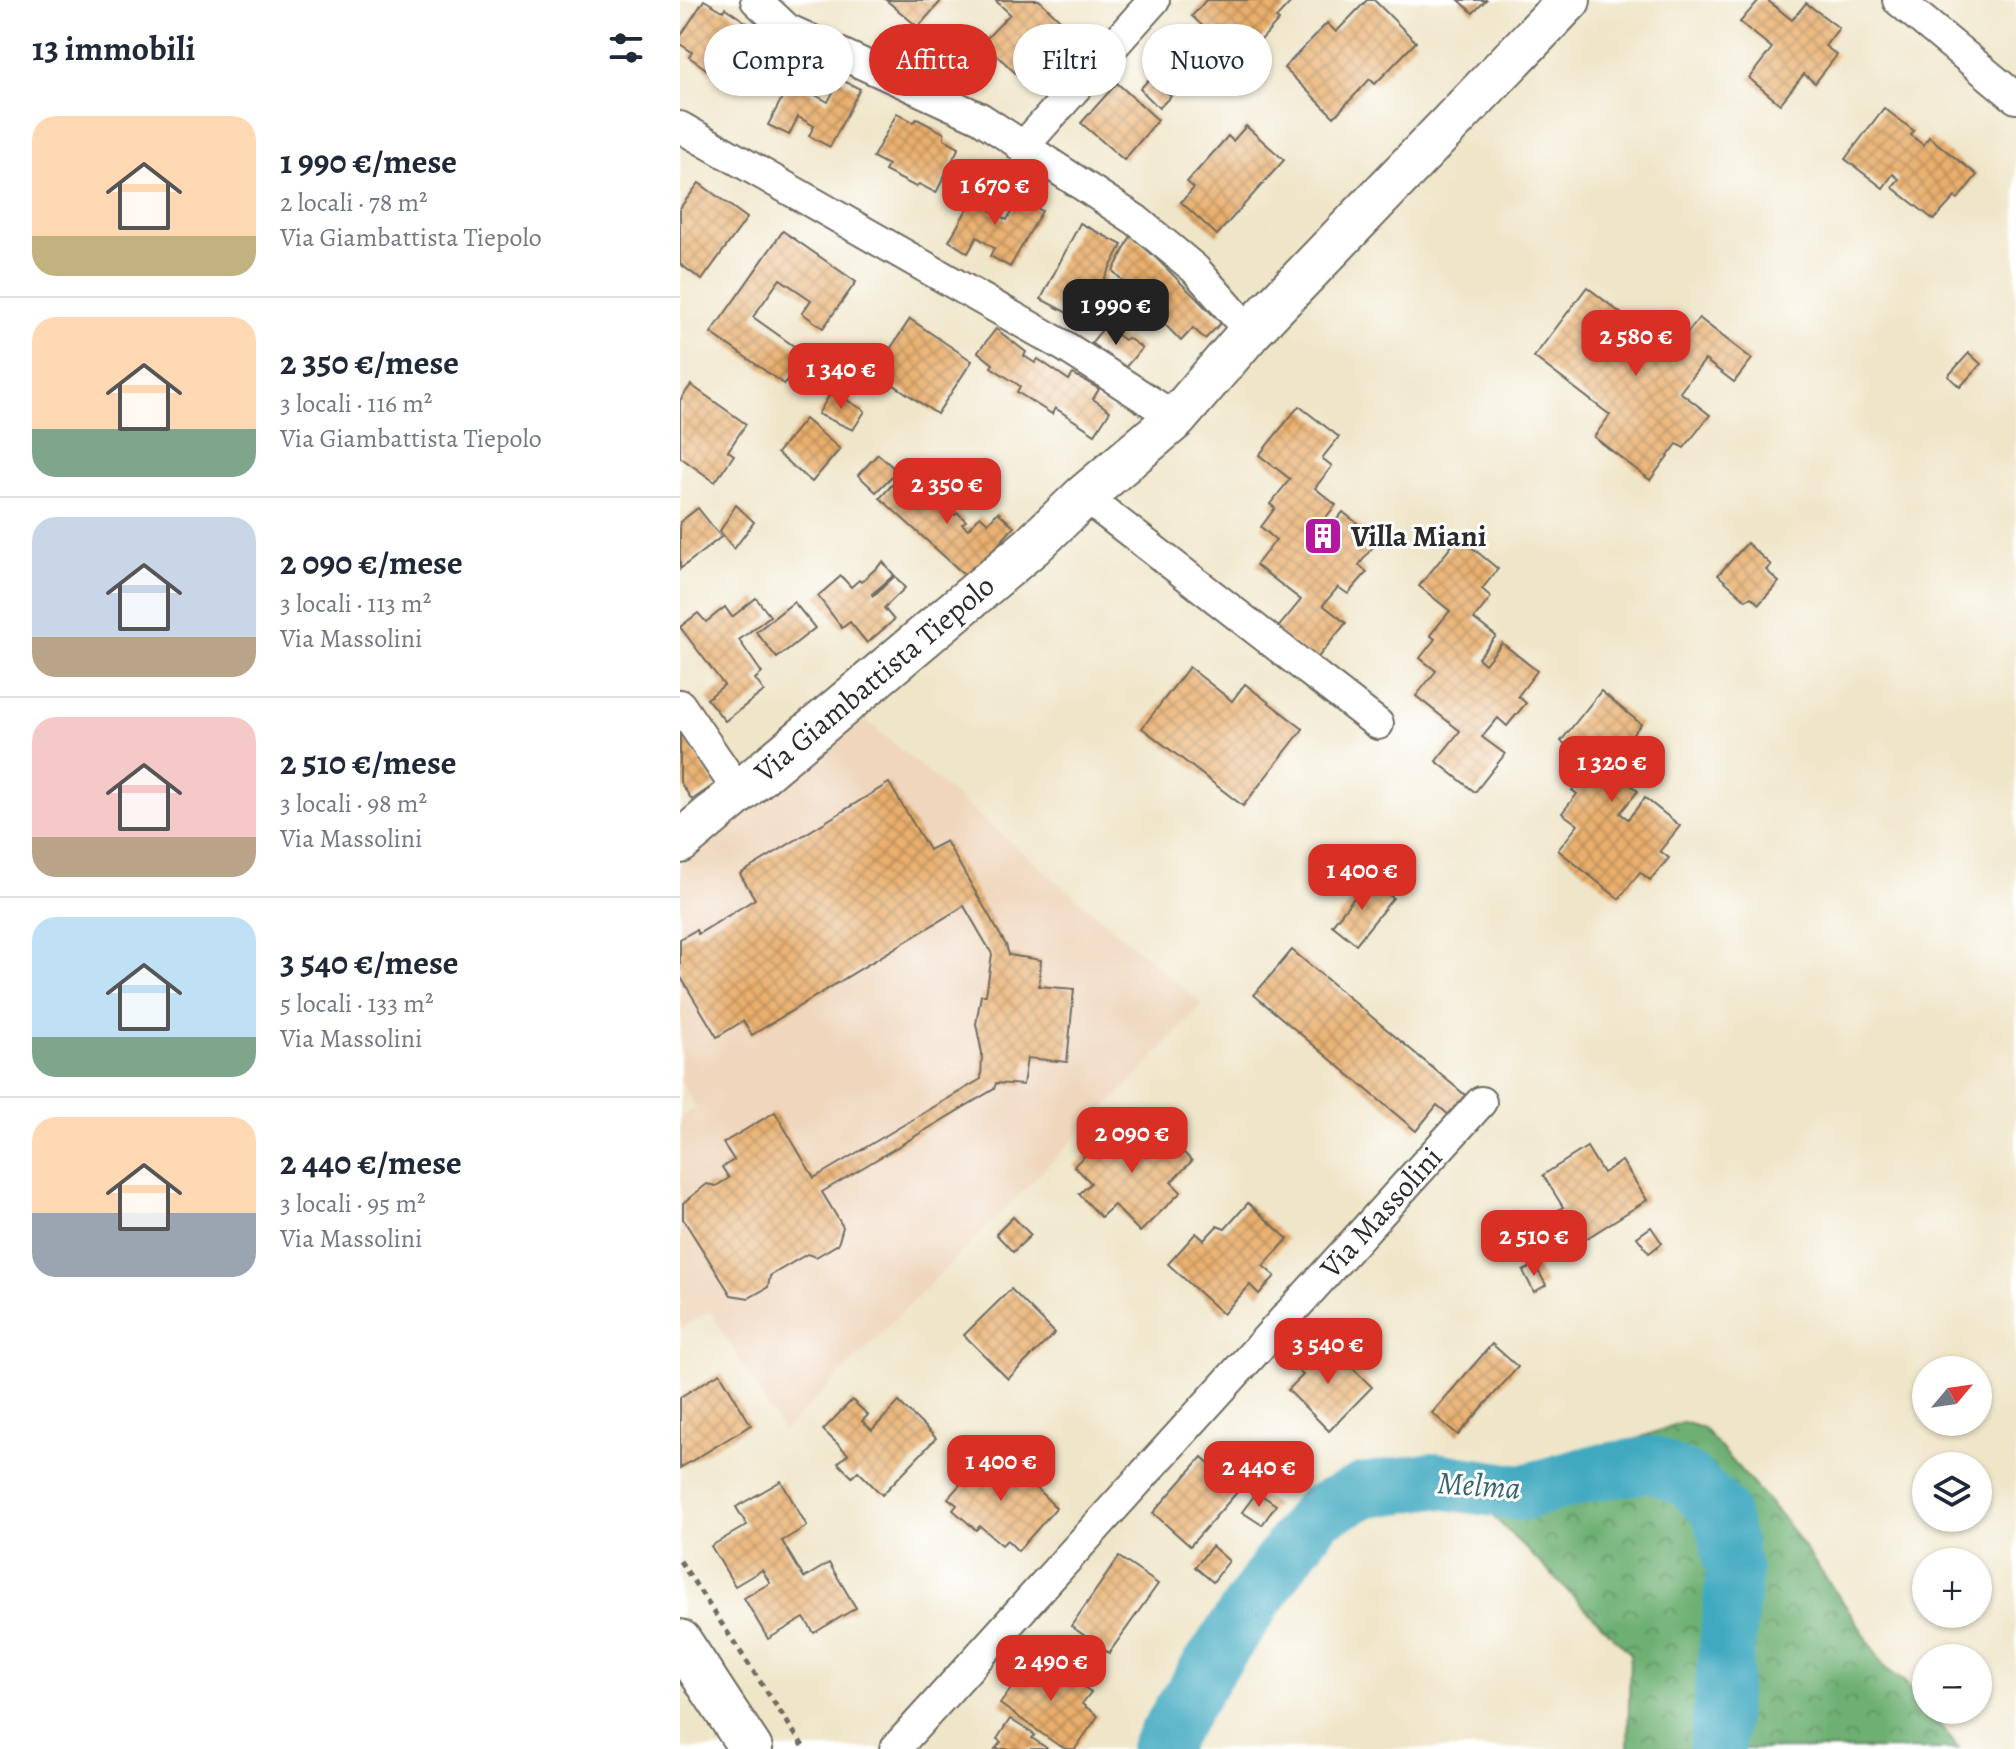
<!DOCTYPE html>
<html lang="it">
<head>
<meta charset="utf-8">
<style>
	body { margin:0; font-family:Alegreya,serif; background:#f6f6f7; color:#1f2937; height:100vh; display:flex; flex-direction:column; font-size:30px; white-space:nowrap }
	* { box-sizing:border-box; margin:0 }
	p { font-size:26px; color:#747a83 }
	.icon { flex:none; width:44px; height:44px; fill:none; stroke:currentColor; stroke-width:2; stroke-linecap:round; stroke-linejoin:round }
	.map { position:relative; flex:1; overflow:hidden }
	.side { display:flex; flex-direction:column; background:#fff; width:680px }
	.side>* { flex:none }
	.hud { position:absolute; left:24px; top:24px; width:760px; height:72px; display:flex; gap:16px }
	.needle { width:52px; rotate:61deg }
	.fabs { position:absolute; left:1232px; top:1356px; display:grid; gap:16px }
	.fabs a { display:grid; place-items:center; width:80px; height:80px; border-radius:50%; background:#fff; box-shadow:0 2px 6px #0004; font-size:40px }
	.price { position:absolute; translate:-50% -68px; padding:0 18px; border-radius:16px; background:#d93025; color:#fff; font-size:26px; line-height:52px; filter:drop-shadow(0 2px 4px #0008) }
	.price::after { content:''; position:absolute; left:50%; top:48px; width:24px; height:18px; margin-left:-12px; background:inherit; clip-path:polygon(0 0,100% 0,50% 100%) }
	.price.on { background:#222; color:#fff }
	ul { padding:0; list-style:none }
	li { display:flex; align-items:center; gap:24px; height:200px; padding:0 32px }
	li+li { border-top:2px solid #e0e1e3 }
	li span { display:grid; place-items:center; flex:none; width:224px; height:160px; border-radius:24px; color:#555 }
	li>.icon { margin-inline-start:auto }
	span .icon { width:96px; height:96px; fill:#fffc; stroke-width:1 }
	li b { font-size:34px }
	h2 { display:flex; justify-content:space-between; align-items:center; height:96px; padding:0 32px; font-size:34px }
	.pill { padding:0 28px; border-radius:36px; background:#fff; box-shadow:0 2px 6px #0004; font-size:28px; line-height:72px }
	.pill.on { background:#d93025; color:#fff }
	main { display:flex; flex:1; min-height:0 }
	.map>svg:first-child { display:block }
	.built { fill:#efd6bc }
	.forest { fill:url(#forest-crowns); stroke:#4c6e4f; stroke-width:2 }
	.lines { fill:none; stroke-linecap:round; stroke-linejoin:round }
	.river { stroke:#41a9c0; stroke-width:56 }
	.building { fill:url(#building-cross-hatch) }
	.street-casing { stroke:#706c62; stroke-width:34 }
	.secondary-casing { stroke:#706c62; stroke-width:46 }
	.path { stroke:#706c62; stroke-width:5; stroke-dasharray:6 6; stroke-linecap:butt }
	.street { stroke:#fff; stroke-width:30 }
	.secondary { stroke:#fff; stroke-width:42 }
	.labels { text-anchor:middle; stroke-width:6; stroke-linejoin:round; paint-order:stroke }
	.poi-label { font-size:30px; font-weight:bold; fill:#2b2b2b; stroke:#fff; text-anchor:start }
	.street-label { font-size:30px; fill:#2b2b2b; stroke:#fff }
	.water-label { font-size:32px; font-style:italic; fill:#35646e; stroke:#fff }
</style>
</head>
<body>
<main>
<section class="side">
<h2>13 immobili<svg class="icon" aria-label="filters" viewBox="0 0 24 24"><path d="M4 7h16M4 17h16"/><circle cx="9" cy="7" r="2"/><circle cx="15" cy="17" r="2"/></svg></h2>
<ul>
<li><span style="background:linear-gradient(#ffd9b3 75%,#c2b280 0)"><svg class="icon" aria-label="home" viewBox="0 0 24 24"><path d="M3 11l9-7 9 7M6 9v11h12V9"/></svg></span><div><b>1 990 €/mese</b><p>2 locali · 78 m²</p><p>Via Giambattista Tiepolo</p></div></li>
<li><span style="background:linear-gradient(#ffd9b3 70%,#7fa58c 0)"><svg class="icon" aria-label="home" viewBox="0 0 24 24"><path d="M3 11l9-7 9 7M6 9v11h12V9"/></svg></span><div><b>2 350 €/mese</b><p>3 locali · 116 m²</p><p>Via Giambattista Tiepolo</p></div></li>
<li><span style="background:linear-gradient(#c9d6e8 75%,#b9a48a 0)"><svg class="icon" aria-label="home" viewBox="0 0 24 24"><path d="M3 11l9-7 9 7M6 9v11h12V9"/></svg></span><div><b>2 090 €/mese</b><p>3 locali · 113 m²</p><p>Via Massolini</p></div></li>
<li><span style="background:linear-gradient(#f6c9c9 75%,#b9a48a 0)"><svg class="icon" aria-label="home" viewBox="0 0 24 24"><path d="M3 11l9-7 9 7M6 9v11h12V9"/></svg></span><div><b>2 510 €/mese</b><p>3 locali · 98 m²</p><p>Via Massolini</p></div></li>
<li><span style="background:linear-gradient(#bfe0f5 75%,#7fa58c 0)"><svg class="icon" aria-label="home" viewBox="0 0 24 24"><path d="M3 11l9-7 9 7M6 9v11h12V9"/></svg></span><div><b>3 540 €/mese</b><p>5 locali · 133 m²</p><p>Via Massolini</p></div></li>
<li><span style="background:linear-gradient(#ffd9b3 60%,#9aa5b1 0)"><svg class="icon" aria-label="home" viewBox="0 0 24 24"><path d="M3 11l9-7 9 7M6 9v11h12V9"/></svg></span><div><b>2 440 €/mese</b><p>3 locali · 95 m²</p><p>Via Massolini</p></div></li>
</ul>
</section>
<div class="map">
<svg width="1336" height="1749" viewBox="0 0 1336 1749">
	<defs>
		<pattern id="forest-crowns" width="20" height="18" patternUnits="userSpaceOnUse" patternTransform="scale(2)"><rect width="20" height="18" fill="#6eb073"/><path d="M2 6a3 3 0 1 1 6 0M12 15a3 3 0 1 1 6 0" fill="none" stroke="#5b8f5f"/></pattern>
		<pattern id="building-cross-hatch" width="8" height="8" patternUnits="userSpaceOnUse" patternTransform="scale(2)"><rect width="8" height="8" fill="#e9af6d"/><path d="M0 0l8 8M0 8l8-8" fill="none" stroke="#bd8f5a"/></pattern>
	</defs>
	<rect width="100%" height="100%" fill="#fff"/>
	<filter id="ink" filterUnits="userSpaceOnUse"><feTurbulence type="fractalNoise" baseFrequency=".0125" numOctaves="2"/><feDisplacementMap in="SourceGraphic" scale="16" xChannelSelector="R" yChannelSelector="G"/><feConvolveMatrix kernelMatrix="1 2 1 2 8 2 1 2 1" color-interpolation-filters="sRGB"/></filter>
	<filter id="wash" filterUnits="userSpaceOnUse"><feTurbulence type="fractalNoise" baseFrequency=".006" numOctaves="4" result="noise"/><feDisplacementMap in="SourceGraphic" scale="32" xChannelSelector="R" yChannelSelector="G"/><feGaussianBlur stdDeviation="1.8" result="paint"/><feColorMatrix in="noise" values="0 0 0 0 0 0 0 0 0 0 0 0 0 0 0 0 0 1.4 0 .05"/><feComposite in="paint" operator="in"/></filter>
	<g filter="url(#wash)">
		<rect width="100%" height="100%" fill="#efe5c8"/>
		<path class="built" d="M 182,717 L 522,1004 L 459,1074 L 103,1432 L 30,1311 L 0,1328 L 0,1117 L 16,1108 L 0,1081 L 0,859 Z"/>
		<path class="forest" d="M 1002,1422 L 1023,1428 L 1103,1518 L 1172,1615 L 1205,1668 L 1226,1683 L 1279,1749 L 948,1749 L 950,1653 L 766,1469 L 859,1481 L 903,1459 Z"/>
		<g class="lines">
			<path class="river" d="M 478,1749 L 527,1670 L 608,1552 L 638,1513 L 683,1491 L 754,1480 L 841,1493 L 913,1473 L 972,1464 L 1008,1480 L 1040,1511 L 1054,1572 L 1037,1749"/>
		</g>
		<g id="blocks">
			<g class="building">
				<path d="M 24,0 L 43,11 L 45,8 L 70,25 L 68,29 L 85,40 L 57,82 L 42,73 L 39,78 L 9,57 L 12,52 L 0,44 L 0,37 Z"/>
				<path d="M 206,0 L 262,0 L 238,27 Z"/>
				<path d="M 315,0 L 359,0 L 398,37 L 350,87 L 303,42 L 330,14 Z"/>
				<path d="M 526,0 L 613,0 L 596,18 L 599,20 L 555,69 L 522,40 L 529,32 L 512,16 Z"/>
				<path d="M 687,0 L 694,0 L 736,42 L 695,84 L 690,79 L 654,117 L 604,68 L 647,23 L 656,32 Z"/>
				<path d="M 779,0 L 806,0 L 793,13 Z"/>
				<path d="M 1079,0 L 1087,0 L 1112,20 L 1126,3 L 1159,28 L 1145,46 L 1157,55 L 1135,83 L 1124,74 L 1100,104 L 1069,78 L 1092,48 L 1060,22 Z"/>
				<path d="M 119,65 L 139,75 L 130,92 L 148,102 L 160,79 L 180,89 L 150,147 L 129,136 L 134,126 L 118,117 L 109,135 L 88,125 Z"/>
				<path d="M 471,77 L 491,96 L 479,108 L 460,89 Z"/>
				<path d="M 437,83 L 478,120 L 444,160 L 401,123 Z"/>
				<path d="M 1204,108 L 1234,131 L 1231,135 L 1243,145 L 1249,137 L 1297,175 L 1278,199 L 1275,197 L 1254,220 L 1212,187 L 1219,179 L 1213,174 L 1203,188 L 1165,159 Z"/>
				<path d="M 217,113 L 233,122 L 237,119 L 264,133 L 264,139 L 279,147 L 256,193 L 239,184 L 236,187 L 205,171 L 208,165 L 193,157 Z"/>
				<path d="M 566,126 L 604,160 L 537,235 L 501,202 L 514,188 L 507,182 L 548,136 L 553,141 Z"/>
				<path d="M 19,183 L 67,218 L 22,280 L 0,264 L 0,208 Z"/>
				<path d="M 300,186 L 319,197 L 311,211 L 327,220 L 339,198 L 362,211 L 330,267 L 310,256 L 314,248 L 297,237 L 288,253 L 269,241 Z"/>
				<path d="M 400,223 L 442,245 L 402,321 L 361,299 Z"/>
				<path d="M 103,231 L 176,282 L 143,328 L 122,313 L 131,300 L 100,279 L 73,317 L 125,354 L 104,384 L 31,333 Z"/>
				<path d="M 452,234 L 541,323 L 525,339 L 513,328 L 501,341 L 433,271 Z"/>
				<path d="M 907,287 L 992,353 L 1019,318 L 1072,359 L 1054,382 L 1025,360 L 1000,392 L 1030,415 L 1004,448 L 997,444 L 970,480 L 914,437 L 930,415 L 854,357 Z"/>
				<path d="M 230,319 L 292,361 L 257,414 L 195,372 Z"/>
				<path d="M 425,326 L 444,340 L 448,338 L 462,348 L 445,368 L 411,343 Z"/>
				<path d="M 316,329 L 346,352 L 344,356 L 355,363 L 358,359 L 389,380 L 393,374 L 419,389 L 413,399 L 430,411 L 415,434 L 375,408 L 372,414 L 337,392 L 340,386 L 311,367 L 313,364 L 298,352 Z"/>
				<path d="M 1289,353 L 1301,364 L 1280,387 L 1268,376 Z"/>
				<path d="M 11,385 L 66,424 L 48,451 L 54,455 L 35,482 L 0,457 L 0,400 Z"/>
				<path d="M 152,391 L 185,411 L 173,430 L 138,414 Z"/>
				<path d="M 619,406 L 659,437 L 642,458 L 652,466 L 635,488 L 656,505 L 638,527 L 646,533 L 663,512 L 698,540 L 679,565 L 687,572 L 668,594 L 658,587 L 643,605 L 666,623 L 635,661 L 596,630 L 621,600 L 576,565 L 596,540 L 581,527 L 595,508 L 590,504 L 610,479 L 579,455 Z"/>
				<path d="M 125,419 L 160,449 L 132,482 L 97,453 Z"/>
				<path d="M 198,454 L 217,471 L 196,492 L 178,475 Z"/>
				<path d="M 222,474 L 257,503 L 260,502 L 275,515 L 278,513 L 286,521 L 282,524 L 288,529 L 300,516 L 308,523 L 318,512 L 334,527 L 288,578 L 200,498 Z"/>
				<path d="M 56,505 L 74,522 L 54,549 L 40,531 Z"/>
				<path d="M 18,508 L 41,537 L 0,569 L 0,522 Z"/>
				<path d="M 779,537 L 818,569 L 802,589 L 811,597 L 794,619 L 816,636 L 798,658 L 805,664 L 822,643 L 857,671 L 838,696 L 846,703 L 827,726 L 818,718 L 802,737 L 825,754 L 795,792 L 756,761 L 780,731 L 736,696 L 756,671 L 740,658 L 755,639 L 750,635 L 770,611 L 739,586 Z"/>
				<path d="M 1067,543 L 1091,565 L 1086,570 L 1099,582 L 1079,604 L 1071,597 L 1066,600 L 1038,575 Z"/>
				<path d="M 203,562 L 214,575 L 192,594 L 193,596 L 215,576 L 225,588 L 204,608 L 214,620 L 187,643 L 170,622 L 162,628 L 138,596 L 161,576 L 171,587 L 179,580 L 181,582 Z"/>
				<path d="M 76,598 L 90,616 L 59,640 L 82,673 L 75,679 L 84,691 L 45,721 L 27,699 L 44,685 L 0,627 L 18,613 L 26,622 L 45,607 L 52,617 Z"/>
				<path d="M 114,602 L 135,628 L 97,658 L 76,632 Z"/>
				<path d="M 509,667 L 552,701 L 565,684 L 623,729 L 563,806 L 462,728 Z"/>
				<path d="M 921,691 L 961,724 L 945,744 L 954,752 L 937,773 L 958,791 L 940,813 L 948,819 L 965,798 L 1000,826 L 980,851 L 989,858 L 970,880 L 960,872 L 939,899 L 878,850 L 898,825 L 882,813 L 897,794 L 892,790 L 912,765 L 881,741 Z"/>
				<path d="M 0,731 L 35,784 L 12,800 L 0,782 Z"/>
				<path d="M 209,783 L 249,850 L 266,841 L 326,945 L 329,955 L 361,960 L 359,986 L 394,989 L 387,1062 L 347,1058 L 343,1085 L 316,1083 L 314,1089 L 142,1192 L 163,1227 L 158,1244 L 136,1257 L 127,1254 L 90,1276 L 88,1287 L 69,1298 L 51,1295 L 3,1219 L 3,1203 L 27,1184 L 36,1186 L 49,1178 L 42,1167 L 54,1160 L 43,1143 L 95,1112 L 134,1178 L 301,1079 L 302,1053 L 296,1024 L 301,995 L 306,995 L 312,954 L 284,906 L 72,1035 L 63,1021 L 37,1037 L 0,976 L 0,939 L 16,930 L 18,934 L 75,899 L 60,874 Z"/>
				<path d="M 689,879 L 713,898 L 676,944 L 652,925 Z"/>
				<path d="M 612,950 L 785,1095 L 769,1115 L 757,1105 L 736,1131 L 574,995 Z"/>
				<path d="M 439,1122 L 461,1145 L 479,1127 L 512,1161 L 491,1182 L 501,1192 L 460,1232 L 434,1205 L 421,1217 L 399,1194 L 411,1183 L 394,1166 Z"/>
				<path d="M 907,1147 L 923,1173 L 942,1161 L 967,1200 L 871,1261 L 850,1228 L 883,1207 L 863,1175 Z"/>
				<path d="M 568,1203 L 608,1239 L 583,1266 L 595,1276 L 579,1294 L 570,1285 L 543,1314 L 488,1264 L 516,1233 L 524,1240 L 537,1226 L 545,1229 Z"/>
				<path d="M 333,1217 L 351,1235 L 333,1252 L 316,1234 Z"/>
				<path d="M 971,1227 L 982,1243 L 969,1253 L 957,1237 Z"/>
				<path d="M 855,1265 L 866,1285 L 854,1292 L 843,1271 Z"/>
				<path d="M 331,1289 L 375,1333 L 328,1379 L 284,1335 Z"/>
				<path d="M 644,1340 L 692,1387 L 649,1431 L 608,1390 L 623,1375 L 616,1369 Z"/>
				<path d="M 812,1344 L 838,1367 L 778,1435 L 752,1413 Z"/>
				<path d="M 40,1373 L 71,1425 L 0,1468 L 0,1397 Z"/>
				<path d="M 172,1400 L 188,1415 L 182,1421 L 192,1430 L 219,1402 L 256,1438 L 202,1495 L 178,1471 L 172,1477 L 158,1463 L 168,1454 L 143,1430 Z"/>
				<path d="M 309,1452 L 338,1479 L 343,1474 L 376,1508 L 338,1551 L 327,1540 L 322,1545 L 300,1526 L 296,1530 L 273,1510 L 277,1505 L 268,1498 Z"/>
				<path d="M 522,1457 L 559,1490 L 510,1546 L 473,1513 Z"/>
				<path d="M 101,1481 L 127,1526 L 102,1541 L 124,1578 L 149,1563 L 176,1608 L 134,1633 L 124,1618 L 88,1639 L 64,1598 L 90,1583 L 82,1570 L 55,1586 L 31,1546 L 67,1525 L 56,1507 Z"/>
				<path d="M 577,1492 L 596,1505 L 582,1525 L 562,1512 Z"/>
				<path d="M 532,1546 L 549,1561 L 533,1582 L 515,1567 Z"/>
				<path d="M 439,1557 L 478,1584 L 429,1653 L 391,1626 Z"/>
				<path d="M 356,1653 L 411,1692 L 402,1704 L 418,1716 L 395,1749 L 386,1749 L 375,1743 L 320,1704 Z"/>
				<path d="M 330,1719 L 355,1735 L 352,1738 L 368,1749 L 315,1749 L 321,1742 L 317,1739 Z"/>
			</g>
		</g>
	</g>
	<g filter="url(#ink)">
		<use href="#blocks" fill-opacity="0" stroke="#706c62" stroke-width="2"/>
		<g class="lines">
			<defs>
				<g id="street">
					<path d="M 76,0 L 107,29 L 300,118 L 456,220 L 515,269 L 570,332"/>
					<path d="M 1218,0 L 1336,98"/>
					<path d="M 0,127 L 384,346 L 496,418"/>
					<path d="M 342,148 L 474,0"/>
					<path d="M 404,496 L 698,724"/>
					<path d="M 0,705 L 59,792"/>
					<path id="s1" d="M 215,1749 L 801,1102"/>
				</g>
				<g id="secondary">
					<path id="s2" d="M 0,842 L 352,546 L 404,496 L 496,418 L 570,332 L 889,0"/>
					<path d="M 0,1641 L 71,1749"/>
				</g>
			</defs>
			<use href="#street" class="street-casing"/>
			<use href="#secondary" class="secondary-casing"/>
			<path class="path" d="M 0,1561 L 125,1749"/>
			<use href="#street" class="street"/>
			<use href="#secondary" class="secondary"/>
		</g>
	</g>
	<defs>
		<symbol id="building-square" viewBox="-11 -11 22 22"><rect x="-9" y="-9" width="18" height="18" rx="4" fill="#b5179e" stroke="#fff"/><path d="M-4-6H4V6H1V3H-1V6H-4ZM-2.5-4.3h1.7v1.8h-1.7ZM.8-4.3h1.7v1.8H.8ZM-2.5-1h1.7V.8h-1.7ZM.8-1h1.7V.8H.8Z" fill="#fff"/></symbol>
	</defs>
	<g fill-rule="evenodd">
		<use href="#building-square" x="621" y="514" width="44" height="44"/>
	</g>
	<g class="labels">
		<g class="poi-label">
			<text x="671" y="546">Villa Miani</text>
		</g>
		<g class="street-label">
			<text dy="10" stroke="none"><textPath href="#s2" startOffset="254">Via Giambattista Tiepolo</textPath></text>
			<text dy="10" stroke="none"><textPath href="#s1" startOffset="724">Via Massolini</textPath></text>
		</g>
		<g class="water-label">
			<text transform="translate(799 1485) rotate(4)" y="11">Melma</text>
		</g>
	</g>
</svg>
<div class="fabs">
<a><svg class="needle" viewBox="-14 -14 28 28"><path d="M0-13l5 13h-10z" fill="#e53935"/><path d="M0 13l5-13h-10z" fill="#747a83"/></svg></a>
<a><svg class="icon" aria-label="layers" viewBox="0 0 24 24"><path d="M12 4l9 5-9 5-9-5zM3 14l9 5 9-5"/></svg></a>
<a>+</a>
<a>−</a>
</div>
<b class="price" style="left:315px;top:227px">1 670 €</b>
<b class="price on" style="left:436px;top:347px">1 990 €</b>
<b class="price" style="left:956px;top:378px">2 580 €</b>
<b class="price" style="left:161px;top:411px">1 340 €</b>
<b class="price" style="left:267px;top:526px">2 350 €</b>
<b class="price" style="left:932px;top:804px">1 320 €</b>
<b class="price" style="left:682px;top:912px">1 400 €</b>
<b class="price" style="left:452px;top:1175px">2 090 €</b>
<b class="price" style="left:854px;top:1278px">2 510 €</b>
<b class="price" style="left:648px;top:1386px">3 540 €</b>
<b class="price" style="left:321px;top:1503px">1 400 €</b>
<b class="price" style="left:579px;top:1509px">2 440 €</b>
<b class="price" style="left:371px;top:1703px">2 490 €</b>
<div class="hud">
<a class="pill">Compra</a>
<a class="pill on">Affitta</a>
<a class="pill">Filtri</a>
<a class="pill">Nuovo</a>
</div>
</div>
</main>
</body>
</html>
